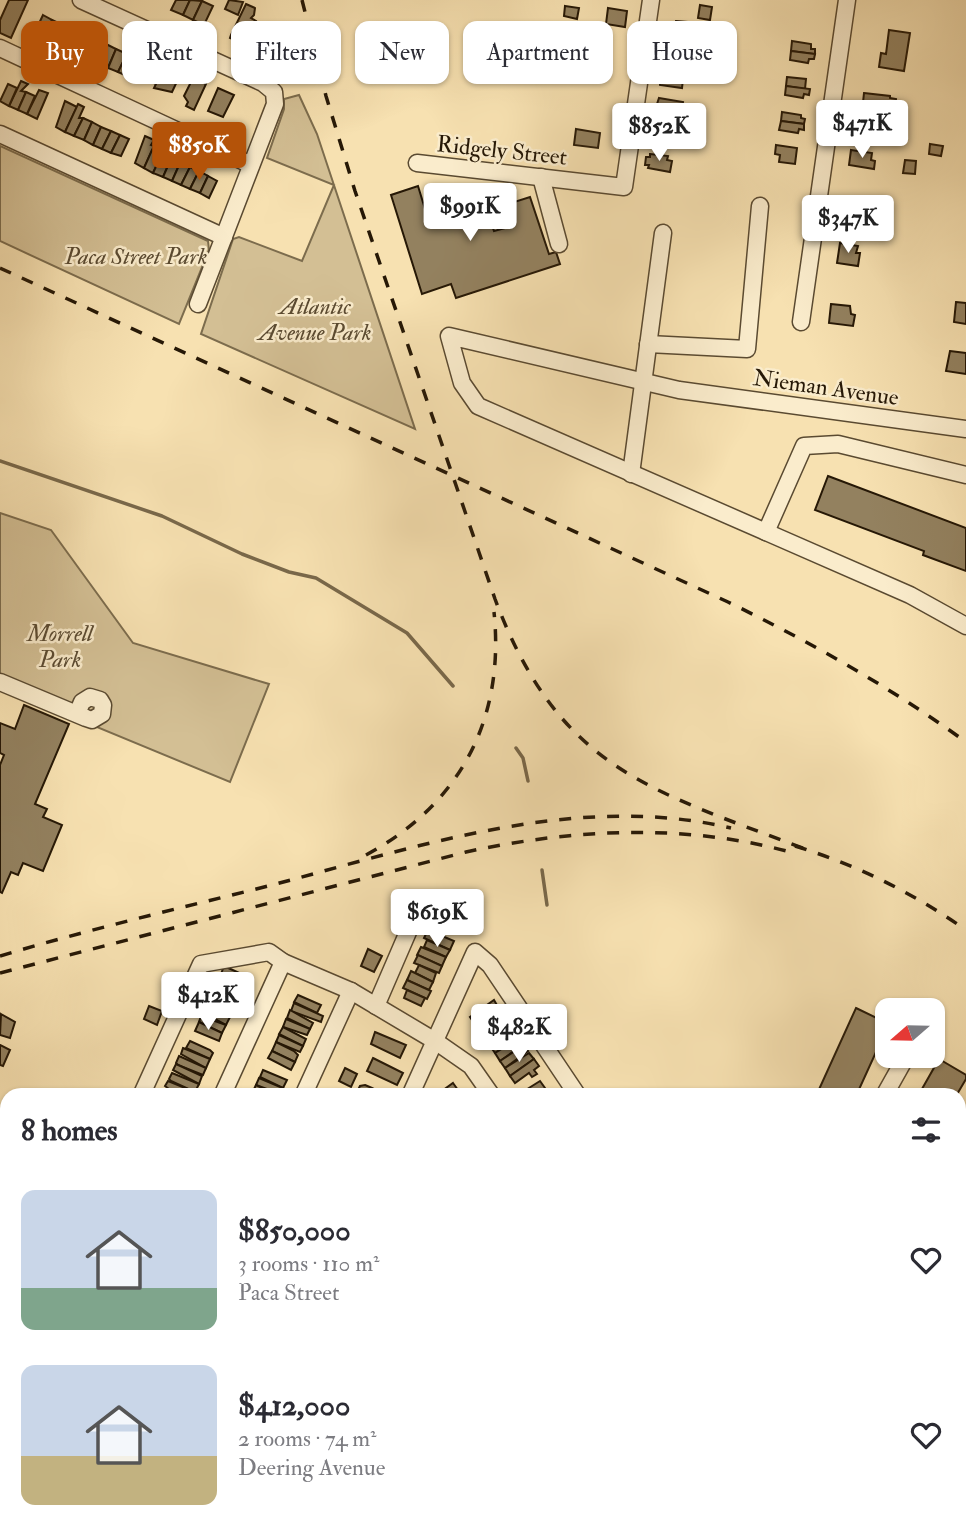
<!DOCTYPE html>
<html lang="en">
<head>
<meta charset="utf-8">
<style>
	body { margin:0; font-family:"IM FELL Double Pica",serif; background:#f2f2f3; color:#2b2b33; height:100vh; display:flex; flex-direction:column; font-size:26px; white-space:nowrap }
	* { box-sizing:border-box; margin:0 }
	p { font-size:23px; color:#7c7c81 }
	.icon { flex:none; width:38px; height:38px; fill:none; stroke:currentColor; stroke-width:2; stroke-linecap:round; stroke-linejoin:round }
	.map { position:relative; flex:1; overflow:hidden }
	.drawer { position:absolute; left:0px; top:1088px; width:966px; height:450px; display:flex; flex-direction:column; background:#fff; border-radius:21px 21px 0 0; box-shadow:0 2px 5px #0004 }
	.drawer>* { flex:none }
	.banner { position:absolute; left:21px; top:21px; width:924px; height:63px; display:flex; gap:14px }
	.needle { width:46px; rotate:250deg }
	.fabs { position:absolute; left:875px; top:998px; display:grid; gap:14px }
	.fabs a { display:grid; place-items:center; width:70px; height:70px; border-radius:14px; background:#fff; box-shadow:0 2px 5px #0004; font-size:35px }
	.price { position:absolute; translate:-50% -60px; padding:0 16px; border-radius:7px; background:#fff; color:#222; font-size:23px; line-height:46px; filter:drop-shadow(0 2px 4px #0008) }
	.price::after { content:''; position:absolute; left:50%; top:42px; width:21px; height:16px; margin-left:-10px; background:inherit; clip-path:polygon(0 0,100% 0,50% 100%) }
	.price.current { background:#b45309; color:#fff }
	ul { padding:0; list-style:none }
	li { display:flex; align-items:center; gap:21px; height:175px; padding:0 21px }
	li span { display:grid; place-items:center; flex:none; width:196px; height:140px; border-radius:14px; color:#555 }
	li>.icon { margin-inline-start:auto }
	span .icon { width:84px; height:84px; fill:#fffc; stroke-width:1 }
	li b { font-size:30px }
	h2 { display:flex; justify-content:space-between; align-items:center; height:84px; padding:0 21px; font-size:30px }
	.pill { padding:0 24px; border-radius:14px; background:#fff; box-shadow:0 2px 5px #0004; font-size:24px; line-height:63px }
	.pill.current { background:#b45309; color:#fff }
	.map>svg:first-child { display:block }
	.green { fill:#d3bf94; stroke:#7c6c4d; stroke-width:2 }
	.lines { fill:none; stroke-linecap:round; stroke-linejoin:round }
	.stream { stroke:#79684a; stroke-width:3.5 }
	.building { fill:#93815f; stroke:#261806; stroke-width:2 }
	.minor-casing { stroke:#5a4a31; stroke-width:19 }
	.minor { stroke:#faeccc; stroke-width:16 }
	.rail { stroke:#261806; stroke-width:3.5; stroke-dasharray:12 12; stroke-linecap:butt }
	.labels { text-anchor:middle; stroke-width:5; stroke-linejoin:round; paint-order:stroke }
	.street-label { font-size:23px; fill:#261806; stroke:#faeccc }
	.park-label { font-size:23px; font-style:italic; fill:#5a4a31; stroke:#faeccc }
</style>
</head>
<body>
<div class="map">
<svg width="966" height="1537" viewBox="0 0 966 1537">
	<rect width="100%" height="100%" fill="#f7e1b1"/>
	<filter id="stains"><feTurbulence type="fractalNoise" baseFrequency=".00286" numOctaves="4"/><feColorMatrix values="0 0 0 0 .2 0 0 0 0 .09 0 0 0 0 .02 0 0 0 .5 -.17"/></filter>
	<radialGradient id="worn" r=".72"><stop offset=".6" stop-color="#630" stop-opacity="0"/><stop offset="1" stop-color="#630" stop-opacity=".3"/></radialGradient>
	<g class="green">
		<path d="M 299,95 L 317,134 L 415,429 L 201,334 L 233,239 L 239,237 L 302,261 L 334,185 L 267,158 L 284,109 L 284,99 Z"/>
		<path d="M 0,146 L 208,241 L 209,250 L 179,324 L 0,241 Z"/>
		<path d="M 0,513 L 51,530 L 133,643 L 269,684 L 230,782 L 0,687 Z"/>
	</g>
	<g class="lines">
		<g class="stream">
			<path d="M 0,461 L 162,516 L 242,554 L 289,572 L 316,578 L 407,633 L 453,686"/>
			<path d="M 516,748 L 523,758 L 528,781"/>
			<path d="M 542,870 L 547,905"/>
		</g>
	</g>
	<g class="building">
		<path d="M 9,0 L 28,0 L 11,38 L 0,33 L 0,20 Z"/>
		<path d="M 176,0 L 190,0 L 183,15 L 171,10 Z"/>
		<path d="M 190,0 L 202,1 L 193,20 L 183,15 Z"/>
		<path d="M 229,0 L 243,2 L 238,15 L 225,9 Z"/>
		<path d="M 202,1 L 213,6 L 204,25 L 193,20 Z"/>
		<path d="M 246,4 L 255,8 L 254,15 L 251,18 L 256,21 L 252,30 L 244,27 L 237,41 L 230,38 L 231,35 Z"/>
		<path d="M 700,5 L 712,7 L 710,20 L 698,18 Z"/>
		<path d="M 565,6 L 579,8 L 577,19 L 564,16 Z"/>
		<path d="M 608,8 L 627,11 L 625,27 L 606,24 Z"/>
		<path d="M 43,15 L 52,20 L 44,39 L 34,34 Z"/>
		<path d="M 52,20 L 63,25 L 55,44 L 44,39 Z"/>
		<path d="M 676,21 L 687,22 L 686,31 L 694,32 L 693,40 L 689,39 L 687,47 L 670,47 L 670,45 L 662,43 L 664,28 L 675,30 Z"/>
		<path d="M 63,25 L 76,30 L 67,49 L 55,44 Z"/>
		<path d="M 889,30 L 910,33 L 904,71 L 879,67 L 881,53 L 886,54 Z"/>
		<path d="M 94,39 L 106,44 L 97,63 L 86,57 Z"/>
		<path d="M 792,41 L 811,44 L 811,49 L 815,49 L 815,54 L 791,51 Z"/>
		<path d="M 106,44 L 116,49 L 108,68 L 97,63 Z"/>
		<path d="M 116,49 L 127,54 L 118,72 L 108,68 Z"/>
		<path d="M 791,51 L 815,54 L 814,59 L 809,59 L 808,63 L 790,60 Z"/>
		<path d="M 127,54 L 138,59 L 129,77 L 118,72 Z"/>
		<path d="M 138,59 L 148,64 L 140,82 L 129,77 Z"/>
		<path d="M 165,65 L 181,73 L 172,92 L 154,88 L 156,84 L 145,79 L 149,70 L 160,75 Z"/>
		<path d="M 662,70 L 680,73 L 679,78 L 683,79 L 682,88 L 660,85 L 660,81 L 656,81 L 658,72 L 662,73 Z"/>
		<path d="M 787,77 L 806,79 L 805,89 L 786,86 Z"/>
		<path d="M 193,78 L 206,84 L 194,110 L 186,106 L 188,102 L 184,96 Z"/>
		<path d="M 21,81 L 28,84 L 21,91 L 26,92 L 18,110 L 9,106 Z"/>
		<path d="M 8,84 L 17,88 L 9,106 L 0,101 Z"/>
		<path d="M 786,86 L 810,89 L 809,95 L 804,94 L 803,98 L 785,95 Z"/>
		<path d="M 218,88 L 234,95 L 223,117 L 208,111 Z"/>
		<path d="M 39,90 L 48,93 L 37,119 L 27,114 Z"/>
		<path d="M 26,92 L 35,96 L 27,114 L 18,110 Z"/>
		<path d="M 864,93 L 890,96 L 890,98 L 896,99 L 895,108 L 888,107 L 885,115 L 862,112 Z"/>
		<path d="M 659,98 L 683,102 L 681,116 L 652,112 L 653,104 L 657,104 Z"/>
		<path d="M 65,101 L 77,107 L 65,132 L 56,127 Z"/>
		<path d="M 78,104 L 84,107 L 79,118 L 83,118 L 74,136 L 65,132 Z"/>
		<path d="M 782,112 L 801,115 L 801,118 L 805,119 L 804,124 L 781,121 Z"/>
		<path d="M 83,118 L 92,122 L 84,140 L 74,136 Z"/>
		<path d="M 781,121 L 804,124 L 804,130 L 799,129 L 798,133 L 779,130 Z"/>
		<path d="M 92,122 L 101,127 L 93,145 L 84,140 Z"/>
		<path d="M 655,126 L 681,130 L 679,147 L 648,140 L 649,132 L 653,133 Z"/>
		<path d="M 101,127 L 111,131 L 102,149 L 93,145 Z"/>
		<path d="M 576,129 L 600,133 L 598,148 L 574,145 Z"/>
		<path d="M 111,131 L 120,135 L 111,153 L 102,149 Z"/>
		<path d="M 120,135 L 129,139 L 121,156 L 111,153 Z"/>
		<path d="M 145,136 L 154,140 L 151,145 L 154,146 L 144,168 L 135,163 Z"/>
		<path d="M 930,144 L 943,146 L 941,156 L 929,154 Z"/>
		<path d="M 776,145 L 797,148 L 795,164 L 779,162 L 780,155 L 775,154 Z"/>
		<path d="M 152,150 L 162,154 L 153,173 L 144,168 Z"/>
		<path d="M 851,150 L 872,153 L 871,160 L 875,161 L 874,169 L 849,165 Z"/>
		<path d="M 162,154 L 171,159 L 163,177 L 153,173 Z"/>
		<path d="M 650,154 L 668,156 L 667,160 L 672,161 L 670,172 L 648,168 L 649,165 L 645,165 L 646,157 L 650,157 Z"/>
		<path d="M 171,159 L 180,163 L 172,181 L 163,177 Z"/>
		<path d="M 905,160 L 916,161 L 915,174 L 903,173 Z"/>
		<path d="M 180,163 L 190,167 L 181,185 L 172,181 Z"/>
		<path d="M 190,167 L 199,171 L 190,189 L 181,185 Z"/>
		<path d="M 199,171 L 208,176 L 200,193 L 190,189 Z"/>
		<path d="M 208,176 L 217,181 L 209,198 L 200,193 Z"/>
		<path d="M 418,186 L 425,209 L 480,191 L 494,231 L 509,227 L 502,206 L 530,197 L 549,254 L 556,252 L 560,264 L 456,298 L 451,284 L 422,294 L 391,195 Z"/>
		<path d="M 840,243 L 858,246 L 856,253 L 860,253 L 858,266 L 837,263 Z"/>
		<path d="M 956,302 L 966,303 L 966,324 L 954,322 Z"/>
		<path d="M 831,304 L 850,306 L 851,314 L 855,315 L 853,326 L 829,323 Z"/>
		<path d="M 950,351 L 966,353 L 966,374 L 946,371 Z"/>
		<path d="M 828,476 L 966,528 L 966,571 L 923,555 L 924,551 L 815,510 Z"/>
		<path d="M 24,705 L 69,724 L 35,804 L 47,809 L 43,817 L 62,825 L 43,871 L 23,863 L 18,875 L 11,872 L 2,893 L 0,892 L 0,765 L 4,755 L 0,753 L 0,723 L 15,729 Z"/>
		<path d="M 428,930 L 454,941 L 450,950 L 424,938 Z"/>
		<path d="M 427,940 L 450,950 L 446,957 L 424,947 Z"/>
		<path d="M 421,947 L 446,957 L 442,966 L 417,955 Z"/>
		<path d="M 368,949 L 382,956 L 374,972 L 361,966 Z"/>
		<path d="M 418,955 L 442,966 L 439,973 L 414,963 Z"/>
		<path d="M 419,965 L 436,973 L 433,982 L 415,973 Z"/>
		<path d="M 224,966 L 248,977 L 244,985 L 221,974 Z"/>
		<path d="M 411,971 L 433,982 L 429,990 L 407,980 Z"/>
		<path d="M 221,974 L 244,985 L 241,993 L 222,984 L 218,980 Z"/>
		<path d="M 407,980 L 431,991 L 427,999 L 403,988 Z"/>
		<path d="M 214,983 L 241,993 L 237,1001 L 211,989 Z"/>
		<path d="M 213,990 L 237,1001 L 233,1009 L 215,1000 L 211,996 Z"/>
		<path d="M 407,990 L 425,998 L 421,1006 L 404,998 Z"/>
		<path d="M 298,995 L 321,1005 L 317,1013 L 294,1002 Z"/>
		<path d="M 209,1000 L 233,1009 L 230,1017 L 206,1006 Z"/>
		<path d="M 494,1000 L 498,1007 L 474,1023 L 470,1017 Z"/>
		<path d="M 294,1003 L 323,1016 L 321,1022 L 291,1011 Z"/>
		<path d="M 203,1005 L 230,1017 L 226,1025 L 200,1011 Z"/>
		<path d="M 149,1006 L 162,1011 L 157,1025 L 144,1019 Z"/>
		<path d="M 498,1007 L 504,1014 L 479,1031 L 474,1023 Z"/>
		<path d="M 856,1008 L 887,1023 L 887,1028 L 856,1096 L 816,1096 Z"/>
		<path d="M 290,1010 L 313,1023 L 310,1029 L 287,1018 Z"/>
		<path d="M 512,1011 L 516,1016 L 485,1039 L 479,1031 Z"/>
		<path d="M 1,1014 L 15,1022 L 10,1038 L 0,1035 Z"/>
		<path d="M 201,1016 L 226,1025 L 222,1033 L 199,1022 Z"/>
		<path d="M 286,1019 L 310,1029 L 307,1035 L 283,1027 Z"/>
		<path d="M 199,1022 L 222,1033 L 219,1041 L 195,1031 Z"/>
		<path d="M 508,1023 L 511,1029 L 490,1046 L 485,1039 Z"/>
		<path d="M 283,1027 L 306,1039 L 303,1046 L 279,1034 Z"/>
		<path d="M 375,1032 L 406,1045 L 400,1058 L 371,1044 Z"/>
		<path d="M 511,1032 L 516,1039 L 495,1053 L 490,1046 Z"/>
		<path d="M 279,1035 L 303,1046 L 300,1052 L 276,1042 Z"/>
		<path d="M 516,1040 L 521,1046 L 500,1061 L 495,1053 Z"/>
		<path d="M 190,1041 L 210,1050 L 213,1053 L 210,1059 L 186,1048 Z"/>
		<path d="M 276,1042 L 294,1051 L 298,1055 L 295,1062 L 272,1051 Z"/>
		<path d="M 0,1045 L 10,1050 L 3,1066 L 0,1065 Z"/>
		<path d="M 524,1045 L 528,1051 L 505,1068 L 500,1061 Z"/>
		<path d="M 183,1048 L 210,1059 L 206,1068 L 181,1054 Z"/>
		<path d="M 272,1051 L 295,1062 L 291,1070 L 268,1058 Z"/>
		<path d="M 529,1053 L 534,1059 L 510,1076 L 505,1068 Z"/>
		<path d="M 179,1056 L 206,1068 L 203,1075 L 178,1065 L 176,1063 Z"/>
		<path d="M 373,1058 L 403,1073 L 397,1085 L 367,1071 Z"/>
		<path d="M 534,1059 L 539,1066 L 534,1070 L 537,1074 L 532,1077 L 529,1073 L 515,1083 L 510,1076 Z"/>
		<path d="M 939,1059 L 966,1075 L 966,1079 L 956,1096 L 918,1096 Z"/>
		<path d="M 176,1064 L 202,1076 L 199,1084 L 173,1070 Z"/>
		<path d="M 345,1068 L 357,1074 L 351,1087 L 339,1081 Z"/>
		<path d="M 263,1070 L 287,1080 L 283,1088 L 260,1077 Z"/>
		<path d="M 172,1073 L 199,1084 L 195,1092 L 171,1081 L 169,1079 Z"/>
		<path d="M 259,1078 L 285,1089 L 283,1095 L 256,1085 Z"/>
		<path d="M 168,1081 L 195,1092 L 193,1096 L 181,1096 L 173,1092 L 165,1086 Z"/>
		<path d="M 540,1081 L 545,1088 L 534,1096 L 523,1096 L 521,1093 Z"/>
		<path d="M 453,1083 L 458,1090 L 451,1096 L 435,1096 Z"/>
		<path d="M 256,1085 L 274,1094 L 274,1096 L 252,1093 Z"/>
		<path d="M 365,1085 L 372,1088 L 387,1096 L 355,1096 L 360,1086 Z"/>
		<path d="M 959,1138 L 966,1142 L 966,1176 L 959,1188 Z"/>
		<path d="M 966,1216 L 966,1306 L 959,1302 L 959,1228 Z"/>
		<path d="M 959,1456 L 966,1460 L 966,1494 L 959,1506 Z"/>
		<path d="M 0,1504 L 7,1507 L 8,1531 L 5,1537 L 0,1537 Z"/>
		<path d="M 137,1531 L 164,1531 L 166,1532 L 163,1537 L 141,1537 Z"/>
		<path d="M 367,1531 L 389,1531 L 386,1537 L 364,1537 Z"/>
		<path d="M 698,1531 L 732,1531 L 730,1537 L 711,1534 L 706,1537 Z"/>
		<path d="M 795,1531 L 915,1531 L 911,1537 L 792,1537 Z"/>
	</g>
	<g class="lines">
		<defs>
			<g id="minor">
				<path d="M 81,0 L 263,83 L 274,92 L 275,104 L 198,304"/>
				<path d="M 0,48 L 251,165"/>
				<path d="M 0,134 L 224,237"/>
				<path d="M 417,163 L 624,187 L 651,0"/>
				<path d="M 541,177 L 559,244"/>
				<path d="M 801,322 L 847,0"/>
				<path d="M 648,344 L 747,349 L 760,206"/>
				<path d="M 966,429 L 679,390 L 449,336 L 462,383 L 478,406 L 910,595 L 966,626"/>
				<path d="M 631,474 L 663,233"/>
				<path d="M 766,532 L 804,446 L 838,444 L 966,475"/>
				<path d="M 0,682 L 86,718 L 92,720 L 102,714 L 103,705 L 100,700 L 90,697 L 82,702 L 77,714"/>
				<path d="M 376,1006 L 411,925"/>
				<path d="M 141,1096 L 201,964 L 269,952 L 283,962 L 351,991 L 435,1041 L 471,1066 L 492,1096"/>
				<path d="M 222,1096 L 283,962"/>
				<path d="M 303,1096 L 351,991"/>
				<path d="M 410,1096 L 475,952 L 490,965 L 578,1096"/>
				<path d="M 884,1096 L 907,1055"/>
				<path d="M 959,1198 L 966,1187"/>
				<path d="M 959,1335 L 966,1339"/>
				<path d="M 959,1360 L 966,1364"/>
				<path d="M 959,1423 L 966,1427"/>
				<path d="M 0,1492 L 7,1495"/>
				<path d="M 432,1531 L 444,1537"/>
				<path d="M 776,1533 L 777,1531"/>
				<path d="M 19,1537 L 21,1531"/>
				<path d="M 209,1537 L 211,1531"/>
				<path d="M 469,1537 L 472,1531"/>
				<path d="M 666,1537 L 669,1531"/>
				<path d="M 948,1537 L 952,1531"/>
			</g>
		</defs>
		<use href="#minor" class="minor-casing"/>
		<use href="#minor" class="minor"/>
		<g class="rail">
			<path d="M 302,0 L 326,96 L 355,191 L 495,599 C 559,769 648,789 805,849"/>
			<path d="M 0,268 L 728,602 C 812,643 890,687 966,742"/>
			<path d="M 795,846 C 857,865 913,893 966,930"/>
			<path d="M 366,855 C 461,804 505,718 494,612"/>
			<path d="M 0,956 C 90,929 181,908 272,885 C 420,846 577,792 731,828"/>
			<path d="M 0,973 L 466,852 C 572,829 684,823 790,852"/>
		</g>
	</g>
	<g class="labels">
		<g class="street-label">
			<text transform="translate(502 150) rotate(6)" y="8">Ridgely Street</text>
			<text transform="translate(826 387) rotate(8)" y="8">Nieman Avenue</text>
		</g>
		<g class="park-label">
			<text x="136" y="264">Paca Street Park</text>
			<text x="315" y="314">Atlantic<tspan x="315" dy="26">Avenue Park</tspan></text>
			<text x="60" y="641">Morrell<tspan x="60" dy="26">Park</tspan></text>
		</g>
	</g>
	<rect width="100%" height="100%" filter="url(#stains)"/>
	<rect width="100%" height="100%" fill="url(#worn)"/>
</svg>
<div class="fabs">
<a><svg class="needle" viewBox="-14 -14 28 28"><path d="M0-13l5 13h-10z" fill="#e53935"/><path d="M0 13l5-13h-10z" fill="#7c7c81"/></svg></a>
</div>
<b class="price" style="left:862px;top:160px">$471K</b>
<b class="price" style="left:659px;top:163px">$852K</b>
<b class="price current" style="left:199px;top:182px">$850K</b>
<b class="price" style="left:470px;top:243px">$991K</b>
<b class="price" style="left:848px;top:255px">$347K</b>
<b class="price" style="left:437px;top:949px">$619K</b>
<b class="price" style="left:208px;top:1032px">$412K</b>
<b class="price" style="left:519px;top:1064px">$482K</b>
<div class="banner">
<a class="pill current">Buy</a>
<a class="pill">Rent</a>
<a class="pill">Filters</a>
<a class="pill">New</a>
<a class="pill">Apartment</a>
<a class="pill">House</a>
</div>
<section class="drawer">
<h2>8 homes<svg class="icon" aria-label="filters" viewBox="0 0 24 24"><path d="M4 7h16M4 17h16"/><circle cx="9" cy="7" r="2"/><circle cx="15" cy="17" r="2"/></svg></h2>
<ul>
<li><span style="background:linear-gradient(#c9d6e8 70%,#7fa58c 0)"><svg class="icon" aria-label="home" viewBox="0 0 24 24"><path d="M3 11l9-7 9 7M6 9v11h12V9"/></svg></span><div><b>$850,000</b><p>3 rooms · 110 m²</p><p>Paca Street</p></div><svg class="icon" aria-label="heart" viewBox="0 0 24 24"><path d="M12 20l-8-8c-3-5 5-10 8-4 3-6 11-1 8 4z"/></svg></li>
<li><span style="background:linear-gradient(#c9d6e8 65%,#c2b280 0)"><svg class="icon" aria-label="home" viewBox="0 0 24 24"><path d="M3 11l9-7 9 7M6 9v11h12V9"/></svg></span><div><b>$412,000</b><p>2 rooms · 74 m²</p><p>Deering Avenue</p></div><svg class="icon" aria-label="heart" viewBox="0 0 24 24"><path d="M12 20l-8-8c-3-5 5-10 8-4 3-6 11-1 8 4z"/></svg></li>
</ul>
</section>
</div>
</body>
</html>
